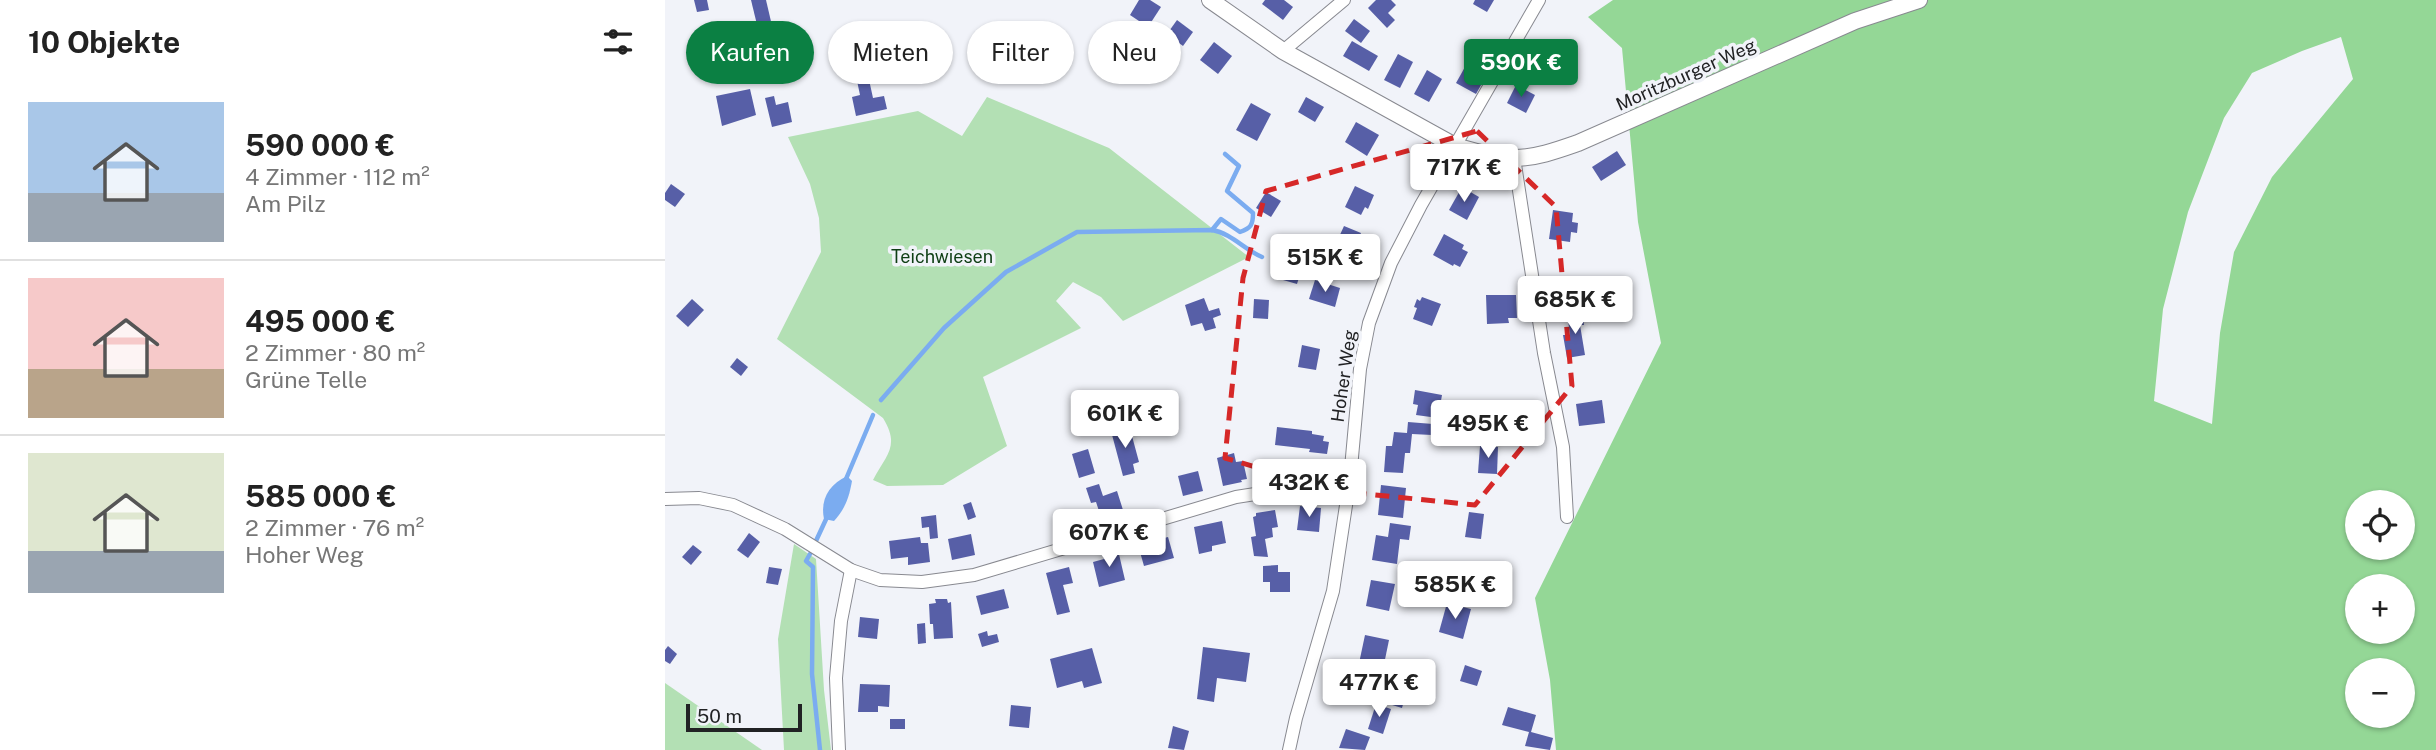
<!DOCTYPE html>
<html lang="de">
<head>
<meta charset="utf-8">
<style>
	body { margin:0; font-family:"Public Sans",sans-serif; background:#f6f6f6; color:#222; height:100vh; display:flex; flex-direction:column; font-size:26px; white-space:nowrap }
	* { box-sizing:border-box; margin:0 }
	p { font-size:23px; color:#767676 }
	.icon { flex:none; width:38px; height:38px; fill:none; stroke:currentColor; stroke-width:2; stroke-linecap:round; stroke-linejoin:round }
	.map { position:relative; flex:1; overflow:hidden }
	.side { display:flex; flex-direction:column; background:#fff; width:665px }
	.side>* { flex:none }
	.hud { position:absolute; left:21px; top:21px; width:665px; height:63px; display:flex; gap:14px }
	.controls { position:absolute; left:1680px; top:490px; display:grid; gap:14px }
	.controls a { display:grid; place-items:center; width:70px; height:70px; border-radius:50%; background:#fff; box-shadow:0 2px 5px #0004; font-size:35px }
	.scale { position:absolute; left:21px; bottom:18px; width:116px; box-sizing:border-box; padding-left:7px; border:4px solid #212224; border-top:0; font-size:19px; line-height:24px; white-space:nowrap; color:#212224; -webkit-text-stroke:5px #f1f3f9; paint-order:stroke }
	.price { position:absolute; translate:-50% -60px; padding:0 16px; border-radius:7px; background:#fff; color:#222; font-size:23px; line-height:46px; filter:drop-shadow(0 2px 4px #0008) }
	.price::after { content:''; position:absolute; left:50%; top:42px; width:21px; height:16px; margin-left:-10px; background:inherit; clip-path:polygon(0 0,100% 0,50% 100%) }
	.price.on { background:#0b8043; color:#fff }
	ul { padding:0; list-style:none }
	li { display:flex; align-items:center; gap:21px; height:175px; padding:0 28px }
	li+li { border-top:2px solid #e0e0e0 }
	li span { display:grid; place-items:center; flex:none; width:196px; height:140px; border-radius:0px; color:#555 }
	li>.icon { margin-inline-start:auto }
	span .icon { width:84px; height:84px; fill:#fffc; stroke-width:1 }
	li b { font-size:30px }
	h2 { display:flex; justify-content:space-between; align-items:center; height:84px; padding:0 28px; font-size:30px }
	.chip { padding:0 24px; border-radius:32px; background:#fff; box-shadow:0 2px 5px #0004; font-size:24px; line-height:63px }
	.chip.on { background:#0b8043; color:#fff }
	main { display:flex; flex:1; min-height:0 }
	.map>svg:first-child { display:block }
	.green { fill:#b3e0b4 }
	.forest { fill:#94d796; fill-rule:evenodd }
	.water { fill:#7bacf0 }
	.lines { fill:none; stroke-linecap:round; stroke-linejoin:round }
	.stream { stroke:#7bacf0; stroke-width:4.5 }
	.building { fill:#575fa7 }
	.minor-casing { stroke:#888990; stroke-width:14 }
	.tertiary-casing { stroke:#888990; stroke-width:18 }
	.minor { stroke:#fff; stroke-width:12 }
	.tertiary { stroke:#fff; stroke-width:16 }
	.marked { fill:none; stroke:#d62828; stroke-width:5; stroke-dasharray:14 9; stroke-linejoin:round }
	.labels { text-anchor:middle; stroke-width:7; stroke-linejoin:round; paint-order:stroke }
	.street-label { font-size:18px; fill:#212224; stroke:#f1f3f9 }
	.park-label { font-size:18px; fill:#0f3f15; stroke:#f1f3f9 }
</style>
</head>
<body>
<main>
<section class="side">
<h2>10 Objekte<svg class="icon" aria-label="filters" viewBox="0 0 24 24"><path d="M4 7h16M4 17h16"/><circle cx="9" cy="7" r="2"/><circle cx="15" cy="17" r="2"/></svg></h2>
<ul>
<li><span style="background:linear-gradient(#a9c7e8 65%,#9aa5b1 0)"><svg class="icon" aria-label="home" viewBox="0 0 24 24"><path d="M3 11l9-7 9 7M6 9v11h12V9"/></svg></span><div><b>590 000 €</b><p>4 Zimmer · 112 m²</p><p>Am Pilz</p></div></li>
<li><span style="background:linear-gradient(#f6c9c9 65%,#b9a48a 0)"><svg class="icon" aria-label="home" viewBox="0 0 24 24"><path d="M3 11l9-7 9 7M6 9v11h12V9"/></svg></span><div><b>495 000 €</b><p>2 Zimmer · 80 m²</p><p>Grüne Telle</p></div></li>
<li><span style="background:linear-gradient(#dfe7d0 70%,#9aa5b1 0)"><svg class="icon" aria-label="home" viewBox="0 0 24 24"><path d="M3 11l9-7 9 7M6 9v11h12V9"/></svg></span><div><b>585 000 €</b><p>2 Zimmer · 76 m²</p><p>Hoher Weg</p></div></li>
</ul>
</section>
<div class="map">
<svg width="1771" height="750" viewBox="0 0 1771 750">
	<rect width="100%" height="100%" fill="#f1f3f9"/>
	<g class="green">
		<path d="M 322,97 L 444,148 L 584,257 L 458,321 L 436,297 L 408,282 L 391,301 L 416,328 L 318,377 L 342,446 L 278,485 L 222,486 L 208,480 C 222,454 235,446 218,418 L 112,339 L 156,252 L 154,218 L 145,184 L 123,137 L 253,111 L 297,136 Z"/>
		<path d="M 129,544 L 151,559 L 159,690 L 166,750 L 119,750 L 113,639 Z"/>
		<path d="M 0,683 L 97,750 L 0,750 Z"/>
	</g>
	<path class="forest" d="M 948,0 L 1771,0 L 1771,750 L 891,750 L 885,680 L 870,598 L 996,343 L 973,222 L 957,48 L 923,17 ZM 1676,37 L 1688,79 L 1607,177 L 1569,252 L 1555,333 L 1547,424 L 1489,401 L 1498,309 L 1523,212 L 1559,118 L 1587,73 L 1637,51 ZM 1692,502 L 1738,502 L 1738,548 L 1692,548 ZM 1692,586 L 1738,586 L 1738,632 L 1692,632 ZM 1692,670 L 1738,670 L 1738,716 L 1692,716 Z"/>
	<path class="water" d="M 182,476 L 187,481 C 184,498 180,509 169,521 L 159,519 C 155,499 164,485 182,476 Z"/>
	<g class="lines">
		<g class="stream">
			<path d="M 547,230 L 556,219 L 575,232 C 586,228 588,225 588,213 L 562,191 L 574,166 L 560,154"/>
			<path d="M 216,400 L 279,328 L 341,272 L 412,232 L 547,230 C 566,233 580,250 597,257"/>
			<path d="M 181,479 L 208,415"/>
			<path d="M 150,543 L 163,515"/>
			<path d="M 145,554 L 141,561 L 148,567 L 147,674 L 155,750"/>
		</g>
	</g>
	<g class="building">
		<path d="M 29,0 L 42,0 L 44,10 L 32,12 Z"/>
		<path d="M 86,0 L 101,0 L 108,30 L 94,33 Z"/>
		<path d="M 474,0 L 485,0 L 496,7 L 483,27 L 465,15 Z"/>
		<path d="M 600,0 L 619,0 L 628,7 L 618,20 L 597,4 Z"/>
		<path d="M 711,0 L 726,0 L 731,5 L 723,13 L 730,20 L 722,28 L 703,8 Z"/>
		<path d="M 810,0 L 829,0 L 822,12 L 808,4 Z"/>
		<path d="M 689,19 L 705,31 L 696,43 L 680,31 Z"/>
		<path d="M 512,20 L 528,32 L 518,46 L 502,34 Z"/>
		<path d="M 70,29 L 73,46 L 54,50 L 57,64 L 45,66 L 39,35 Z"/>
		<path d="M 687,41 L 713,56 L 704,71 L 678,56 Z"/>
		<path d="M 549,42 L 567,56 L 553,74 L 535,60 Z"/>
		<path d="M 203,54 L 207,74 L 203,75 L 208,98 L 219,96 L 222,109 L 191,116 L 187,97 L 195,95 L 187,57 Z"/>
		<path d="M 733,54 L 748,62 L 735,88 L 719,80 Z"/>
		<path d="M 805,58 L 825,69 L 811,94 L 791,83 Z"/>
		<path d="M 762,70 L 777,79 L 764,102 L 749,94 Z"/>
		<path d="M 851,85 L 870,95 L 861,113 L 842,103 Z"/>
		<path d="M 85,89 L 91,115 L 57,126 L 51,96 Z"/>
		<path d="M 109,96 L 111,105 L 123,102 L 127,122 L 107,127 L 100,98 Z"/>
		<path d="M 641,97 L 659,107 L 650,122 L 633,112 Z"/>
		<path d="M 586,103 L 606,114 L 592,141 L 571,130 Z"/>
		<path d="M 691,122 L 714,135 L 702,156 L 680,142 Z"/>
		<path d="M 952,151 L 961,165 L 936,181 L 927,167 Z"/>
		<path d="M 6,184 L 20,194 L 10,207 L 0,200 L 0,193 Z"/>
		<path d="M 690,186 L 709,195 L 703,209 L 700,207 L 696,215 L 680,207 Z"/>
		<path d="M 797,187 L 814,197 L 802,220 L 784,210 Z"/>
		<path d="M 601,192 L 616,201 L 606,217 L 591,208 Z"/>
		<path d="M 888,210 L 908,213 L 907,222 L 913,223 L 912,233 L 906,232 L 905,242 L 884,239 Z"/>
		<path d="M 679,226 L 696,233 L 692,243 L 698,245 L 688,271 L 663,261 Z"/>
		<path d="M 779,234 L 799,245 L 797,249 L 803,252 L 795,267 L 789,264 L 788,266 L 768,255 Z"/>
		<path d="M 622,267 L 636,271 L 632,284 L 618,280 Z"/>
		<path d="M 650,280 L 675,288 L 670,307 L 644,299 Z"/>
		<path d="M 821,295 L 851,295 L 852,318 L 843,318 L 844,323 L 822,324 Z"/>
		<path d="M 757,297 L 776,304 L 767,326 L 748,319 L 752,308 L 749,307 L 752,299 L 755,301 Z"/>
		<path d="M 539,298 L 544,311 L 554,308 L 556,315 L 548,318 L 551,328 L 540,331 L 537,323 L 526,326 L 520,305 Z"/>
		<path d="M 27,299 L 39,310 L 23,327 L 11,316 Z"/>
		<path d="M 589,299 L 604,300 L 603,319 L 588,318 Z"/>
		<path d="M 917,311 L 919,325 L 915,325 L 920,355 L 902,358 L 898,335 L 905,335 L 902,313 Z"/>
		<path d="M 637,345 L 655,349 L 651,370 L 633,367 Z"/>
		<path d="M 72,358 L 83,367 L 76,376 L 65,367 Z"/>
		<path d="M 750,390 L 777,395 L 773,418 L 751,415 L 753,405 L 748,404 Z"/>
		<path d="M 937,400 L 940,423 L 914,426 L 911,404 Z"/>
		<path d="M 743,422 L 768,424 L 767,435 L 747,434 L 745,453 L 740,453 L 738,473 L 719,472 L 721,446 L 727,446 L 729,432 L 742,433 Z"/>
		<path d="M 464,425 L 474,462 L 468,464 L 470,473 L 458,476 L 446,431 Z"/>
		<path d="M 612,427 L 647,431 L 647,434 L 659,436 L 658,441 L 664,442 L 662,454 L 644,452 L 645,449 L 610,445 Z"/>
		<path d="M 815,446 L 833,447 L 832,474 L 813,473 Z"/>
		<path d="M 423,449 L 430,473 L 414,478 L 407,454 Z"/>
		<path d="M 569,453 L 571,462 L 578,461 L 582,479 L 576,480 L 577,482 L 558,486 L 552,458 Z"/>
		<path d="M 533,471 L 538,491 L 518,496 L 513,476 Z"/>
		<path d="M 434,484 L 438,496 L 452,491 L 458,510 L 436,517 L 431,502 L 426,503 L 421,488 Z"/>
		<path d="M 716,485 L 741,488 L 738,518 L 713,515 Z"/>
		<path d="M 306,502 L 311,517 L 303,520 L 298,505 Z"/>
		<path d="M 635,506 L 656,508 L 654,532 L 632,530 Z"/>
		<path d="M 610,510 L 613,527 L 607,528 L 608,537 L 600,539 L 603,557 L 589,556 L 586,537 L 591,536 L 588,517 L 591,516 L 591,513 Z"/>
		<path d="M 804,512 L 819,514 L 816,539 L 800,537 Z"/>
		<path d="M 271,515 L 273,538 L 265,539 L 264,527 L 257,528 L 256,517 Z"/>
		<path d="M 557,521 L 561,543 L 547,546 L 547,551 L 534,554 L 529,527 Z"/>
		<path d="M 725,523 L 746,526 L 744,540 L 735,539 L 732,564 L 707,560 L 711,535 L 723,537 Z"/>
		<path d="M 84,533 L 95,542 L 83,558 L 72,550 Z"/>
		<path d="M 306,534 L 310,555 L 287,560 L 283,539 Z"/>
		<path d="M 255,537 L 256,543 L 263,543 L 265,562 L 243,565 L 243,557 L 226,559 L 224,541 Z"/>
		<path d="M 503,537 L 509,558 L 479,566 L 473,545 Z"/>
		<path d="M 28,545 L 37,552 L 26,565 L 17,557 Z"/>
		<path d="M 453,550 L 460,580 L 434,587 L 428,562 L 439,559 L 437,553 Z"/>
		<path d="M 613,565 L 613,572 L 625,572 L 625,592 L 605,592 L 605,582 L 598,582 L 598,566 Z"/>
		<path d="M 104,567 L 117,569 L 113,585 L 101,583 Z"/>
		<path d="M 404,567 L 408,583 L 398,585 L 405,612 L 392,615 L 381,573 Z"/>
		<path d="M 706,580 L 730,584 L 724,611 L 701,606 Z"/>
		<path d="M 339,589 L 344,608 L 316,615 L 311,596 Z"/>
		<path d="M 270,599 L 282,599 L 283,603 L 286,602 L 288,638 L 269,639 L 268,624 L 265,624 L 264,604 L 271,603 Z"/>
		<path d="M 782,603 L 806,609 L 798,639 L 774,632 Z"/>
		<path d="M 195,617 L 214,619 L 212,639 L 193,637 Z"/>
		<path d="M 260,623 L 261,643 L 253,644 L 252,624 Z"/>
		<path d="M 322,631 L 323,636 L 332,634 L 334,642 L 317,647 L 313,634 Z"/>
		<path d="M 700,635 L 724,640 L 717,674 L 693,668 Z"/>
		<path d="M 3,646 L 12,654 L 5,664 L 0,661 L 0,650 Z"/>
		<path d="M 538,647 L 585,653 L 581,682 L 552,678 L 549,702 L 532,699 Z"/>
		<path d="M 427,648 L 437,683 L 419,688 L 417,681 L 392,688 L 385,659 Z"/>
		<path d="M 800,665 L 817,671 L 812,686 L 795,681 Z"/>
		<path d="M 195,684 L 225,685 L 224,707 L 213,706 L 213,712 L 193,712 Z"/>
		<path d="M 717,690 L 740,697 L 737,708 L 714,701 Z"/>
		<path d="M 711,704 L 726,709 L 718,734 L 703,729 Z"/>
		<path d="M 346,705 L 366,707 L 364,728 L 344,726 Z"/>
		<path d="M 843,707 L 871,715 L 866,732 L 888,738 L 885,750 L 860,746 L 864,732 L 837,725 Z"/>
		<rect x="225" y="719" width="15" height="10"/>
		<path d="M 508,726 L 524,731 L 519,750 L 503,748 Z"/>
		<path d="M 681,729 L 705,737 L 700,750 L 674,748 Z"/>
	</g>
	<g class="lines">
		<defs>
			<g id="minor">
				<path d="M 618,51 L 679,0"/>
				<path d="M 849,158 L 879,353 L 898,447 L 902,517"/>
				<path d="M 0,499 L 34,498 L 68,505 L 120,529 L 186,570 L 215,580 L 257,582 L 309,575 L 571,497 L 685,479"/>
				<path d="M 174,750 L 171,678 L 176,621 L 186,570"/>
				<path d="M 624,750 L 631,718 L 668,591 L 685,479 L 695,369 L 704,323 L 726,263 L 756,205 L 874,0"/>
			</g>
			<path id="tertiary" d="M 545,0 L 618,51 L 790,146 C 809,151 829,158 849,158 C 871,158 893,150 913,143 L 1190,21 L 1254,0"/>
		</defs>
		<use href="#minor" class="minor-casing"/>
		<use href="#tertiary" class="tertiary-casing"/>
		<use href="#minor" class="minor"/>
		<use href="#tertiary" class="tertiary"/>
	</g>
	<path class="marked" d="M 812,131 L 891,207 L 907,386 L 810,505 L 672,491 L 560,458 L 578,278 L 601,191 Z"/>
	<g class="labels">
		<g class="street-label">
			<text transform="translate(1021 75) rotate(-24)" y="6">Moritzburger Weg</text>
			<text transform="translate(679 376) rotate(-82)" y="6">Hoher Weg</text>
		</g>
		<g class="park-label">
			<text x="277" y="263">Teichwiesen</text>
		</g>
	</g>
</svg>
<div class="controls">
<a><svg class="icon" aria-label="locate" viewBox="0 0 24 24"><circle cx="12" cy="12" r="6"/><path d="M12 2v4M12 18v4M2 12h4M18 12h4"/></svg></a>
<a>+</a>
<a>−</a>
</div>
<div class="scale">50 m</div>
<b class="price on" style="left:856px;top:99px">590K €</b>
<b class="price" style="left:799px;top:204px">717K €</b>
<b class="price" style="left:660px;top:294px">515K €</b>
<b class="price" style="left:910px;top:336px">685K €</b>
<b class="price" style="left:460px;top:450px">601K €</b>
<b class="price" style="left:823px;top:460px">495K €</b>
<b class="price" style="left:644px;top:519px">432K €</b>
<b class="price" style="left:444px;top:569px">607K €</b>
<b class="price" style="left:790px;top:621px">585K €</b>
<b class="price" style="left:714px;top:719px">477K €</b>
<div class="hud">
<a class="chip on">Kaufen</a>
<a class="chip">Mieten</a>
<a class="chip">Filter</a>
<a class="chip">Neu</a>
</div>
</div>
</main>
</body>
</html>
